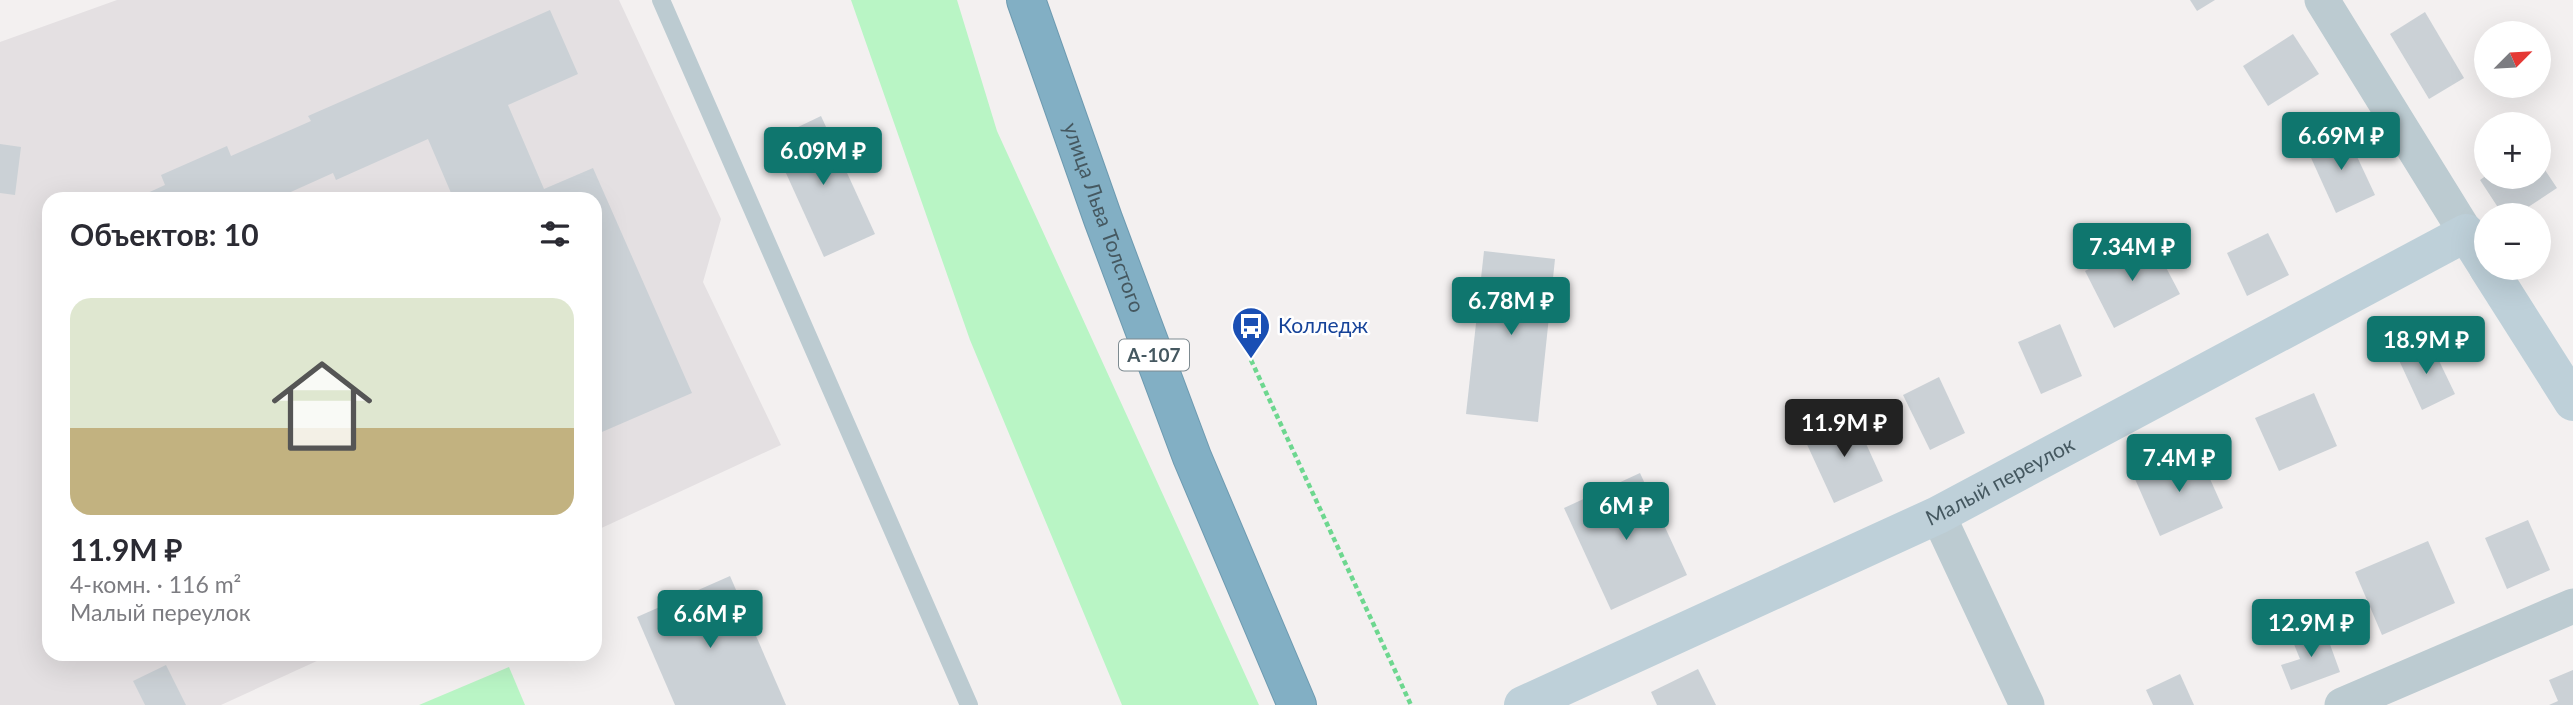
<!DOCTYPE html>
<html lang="ru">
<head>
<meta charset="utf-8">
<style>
	body { margin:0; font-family:Lato,sans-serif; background:#f7f7f7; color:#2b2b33; height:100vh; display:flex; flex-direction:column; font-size:26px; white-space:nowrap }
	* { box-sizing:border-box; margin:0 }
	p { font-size:23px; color:#7c7c81 }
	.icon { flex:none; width:38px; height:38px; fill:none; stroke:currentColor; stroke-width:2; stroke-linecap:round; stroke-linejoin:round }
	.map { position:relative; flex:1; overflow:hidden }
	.panel { position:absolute; left:42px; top:192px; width:560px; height:469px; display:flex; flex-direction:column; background:#fff; border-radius:21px; box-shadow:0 7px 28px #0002 }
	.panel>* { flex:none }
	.needle { width:46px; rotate:66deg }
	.tools { position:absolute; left:2474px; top:21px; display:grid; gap:14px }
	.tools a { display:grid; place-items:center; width:77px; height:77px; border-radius:50%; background:#fff; box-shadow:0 7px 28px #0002; font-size:35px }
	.price { position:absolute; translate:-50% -60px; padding:0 16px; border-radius:7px; background:#0f766e; color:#fff; font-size:23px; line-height:46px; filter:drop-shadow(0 2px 4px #0008) }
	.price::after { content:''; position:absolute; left:50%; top:42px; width:21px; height:16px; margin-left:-10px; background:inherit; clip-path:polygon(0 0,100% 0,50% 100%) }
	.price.selected { background:#222; color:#fff }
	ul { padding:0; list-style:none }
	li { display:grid; align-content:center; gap:14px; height:371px; padding:0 28px }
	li+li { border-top:2px solid #e1e1e2 }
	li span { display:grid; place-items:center; height:217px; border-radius:21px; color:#555 }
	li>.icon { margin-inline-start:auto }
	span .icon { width:126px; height:126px; fill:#fffc; stroke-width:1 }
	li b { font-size:30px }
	h2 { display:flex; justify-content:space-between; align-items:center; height:84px; padding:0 28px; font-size:30px }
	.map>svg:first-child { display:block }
	.education { fill:#e4e0e2 }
	.green { fill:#b9f5c5 }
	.building { fill:#cbd1d6 }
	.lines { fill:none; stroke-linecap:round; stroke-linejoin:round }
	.highway-casing { stroke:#6d9ab0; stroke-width:40 }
	.path { stroke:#6dd78f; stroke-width:4.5; stroke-dasharray:5 3.5; stroke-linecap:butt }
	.lane { stroke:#bccbd1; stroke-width:18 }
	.street { stroke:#bccbd1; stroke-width:35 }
	.secondary { stroke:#bed0d9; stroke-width:38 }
	.highway { stroke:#82afc4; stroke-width:38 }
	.labels { text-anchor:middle; stroke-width:5; stroke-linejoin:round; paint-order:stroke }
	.shield { fill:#fff; stroke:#7d8a90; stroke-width:2 }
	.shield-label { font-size:19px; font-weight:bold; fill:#455860 }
	.street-label { font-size:21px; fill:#455860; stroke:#fff }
	.transit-label { font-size:21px; fill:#164399; stroke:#fff; text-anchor:start }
</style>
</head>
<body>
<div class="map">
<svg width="2573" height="705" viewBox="0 0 2573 705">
	<rect width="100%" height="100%" fill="#f3f0f0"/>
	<path class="education" d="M 117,0 L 619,0 L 721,219 L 703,282 L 781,445 L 595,531 L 595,200 L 49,200 L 49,654 L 330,655 L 221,705 L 0,705 L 0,42 Z"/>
	<g class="green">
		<path d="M 851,0 L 957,0 L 997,131 L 1259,705 L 1122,705 L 970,340 Z"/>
		<path d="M 509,667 L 525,705 L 419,705 Z"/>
	</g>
	<g class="building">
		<path d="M 2190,0 L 2215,0 L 2197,11 Z"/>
		<path d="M 550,10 L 578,74 L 508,105 L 544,189 L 593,168 L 692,393 L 595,435 L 595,200 L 454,200 L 428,139 L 336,180 L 333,173 L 273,200 L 132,200 L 165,185 L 161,175 L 227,146 L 231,156 L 311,121 L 308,116 Z"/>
		<path d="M 2425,12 L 2464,78 L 2429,99 L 2390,34 Z"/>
		<path d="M 2293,34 L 2319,74 L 2268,106 L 2243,66 Z"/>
		<path d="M 821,116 L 875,234 L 824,257 L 771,140 Z"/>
		<path d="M 2345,131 L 2375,195 L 2336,213 L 2307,149 Z"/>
		<path d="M 0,144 L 21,147 L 15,195 L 0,193 Z"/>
		<path d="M 2539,161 L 2557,188 L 2516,215 L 2503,215 L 2480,180 L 2487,175 L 2539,177 Z"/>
		<path d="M 2268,233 L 2289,275 L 2247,296 L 2227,253 Z"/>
		<path d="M 2150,237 L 2180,294 L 2114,328 L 2085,271 Z"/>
		<path d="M 1484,251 L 1555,259 L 1538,422 L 1466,414 Z"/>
		<path d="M 2060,324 L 2082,376 L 2041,394 L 2018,342 Z"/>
		<path d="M 2430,342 L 2455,394 L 2422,410 L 2398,358 Z"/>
		<path d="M 1939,377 L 1965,433 L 1930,450 L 1903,395 Z"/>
		<path d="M 2314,393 L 2337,446 L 2279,471 L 2255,418 Z"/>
		<path d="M 1853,415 L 1883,481 L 1834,503 L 1804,438 Z"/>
		<path d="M 2198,452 L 2223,508 L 2160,536 L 2135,479 Z"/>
		<path d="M 1640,473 L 1687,575 L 1611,610 L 1564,508 Z"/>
		<path d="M 2528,520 L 2550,570 L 2507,589 L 2485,538 Z"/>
		<path d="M 2428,541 L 2455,603 L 2382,635 L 2355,572 Z"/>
		<path d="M 730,576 L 786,705 L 675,705 L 637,617 Z"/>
		<path d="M 2323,625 L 2340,672 L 2291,690 L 2281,665 L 2300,659 L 2291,637 Z"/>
		<path d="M 166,665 L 186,705 L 145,705 L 133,681 Z"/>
		<path d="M 1698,669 L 1716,705 L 1657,705 L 1651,692 Z"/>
		<path d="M 2573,670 L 2573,705 L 2549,705 L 2558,701 L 2549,680 Z"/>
		<path d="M 2180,674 L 2194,705 L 2153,705 L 2146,690 Z"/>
	</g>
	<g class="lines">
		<defs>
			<g id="highway">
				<path id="s2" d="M 1026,0 L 1103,219 L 1192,457 L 1297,705"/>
			</g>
		</defs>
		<use href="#highway" class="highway-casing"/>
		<path class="path" d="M 1251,360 L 1411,705"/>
		<path class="lane" d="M 661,0 L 969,705"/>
		<g class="street">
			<path d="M 2322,0 L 2466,233"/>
			<path d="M 1938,515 L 2027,705"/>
			<path d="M 2342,705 L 2573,606"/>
		</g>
		<g class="secondary">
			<path d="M 2488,268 L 2573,402"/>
			<path id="s1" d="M 1523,705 L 1938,515 L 2466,233 L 2487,266"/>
		</g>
		<use href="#highway" class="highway"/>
	</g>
	<defs>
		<symbol id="bus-pin" viewBox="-11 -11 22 30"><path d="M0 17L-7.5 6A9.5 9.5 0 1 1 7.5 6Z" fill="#1a4fb4" stroke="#fff"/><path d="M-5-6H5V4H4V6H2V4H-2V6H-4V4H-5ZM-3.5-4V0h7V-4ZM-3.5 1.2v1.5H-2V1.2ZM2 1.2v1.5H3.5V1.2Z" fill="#fff"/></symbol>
	</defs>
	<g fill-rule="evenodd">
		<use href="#bus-pin" x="1229" y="304" width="44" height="60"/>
	</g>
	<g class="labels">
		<rect class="shield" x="1119" y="339.5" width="70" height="31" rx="5"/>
		<g class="shield-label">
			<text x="1154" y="362">А-107</text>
		</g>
		<g class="street-label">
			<text dy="7" stroke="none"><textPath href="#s2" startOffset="231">улица Льва Толстого</textPath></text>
			<text dy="7" stroke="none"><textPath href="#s1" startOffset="527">Малый переулок</textPath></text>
		</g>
		<g class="transit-label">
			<text x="1278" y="333">Колледж</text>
		</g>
	</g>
</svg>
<div class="tools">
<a><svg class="needle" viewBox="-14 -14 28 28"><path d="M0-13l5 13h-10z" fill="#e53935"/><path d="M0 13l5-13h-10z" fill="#7c7c81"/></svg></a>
<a>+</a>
<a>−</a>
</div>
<b class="price" style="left:2341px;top:172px">6.69M ₽</b>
<b class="price" style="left:823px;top:187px">6.09M ₽</b>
<b class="price" style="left:2132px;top:283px">7.34M ₽</b>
<b class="price" style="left:1511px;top:337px">6.78M ₽</b>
<b class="price" style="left:2426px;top:376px">18.9M ₽</b>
<b class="price selected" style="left:1844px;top:459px">11.9M ₽</b>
<b class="price" style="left:2179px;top:494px">7.4M ₽</b>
<b class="price" style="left:1626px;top:542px">6M ₽</b>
<b class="price" style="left:710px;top:650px">6.6M ₽</b>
<b class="price" style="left:2311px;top:659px">12.9M ₽</b>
<section class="panel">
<h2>Объектов: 10<svg class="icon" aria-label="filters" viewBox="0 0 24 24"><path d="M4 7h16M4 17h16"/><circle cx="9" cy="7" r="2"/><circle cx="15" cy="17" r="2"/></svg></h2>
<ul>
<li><span style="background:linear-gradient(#dfe7d0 60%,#c2b280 0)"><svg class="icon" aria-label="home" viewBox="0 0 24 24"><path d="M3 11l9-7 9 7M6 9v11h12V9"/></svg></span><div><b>11.9M ₽</b><p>4-комн. · 116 m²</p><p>Малый переулок</p></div></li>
</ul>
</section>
</div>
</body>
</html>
